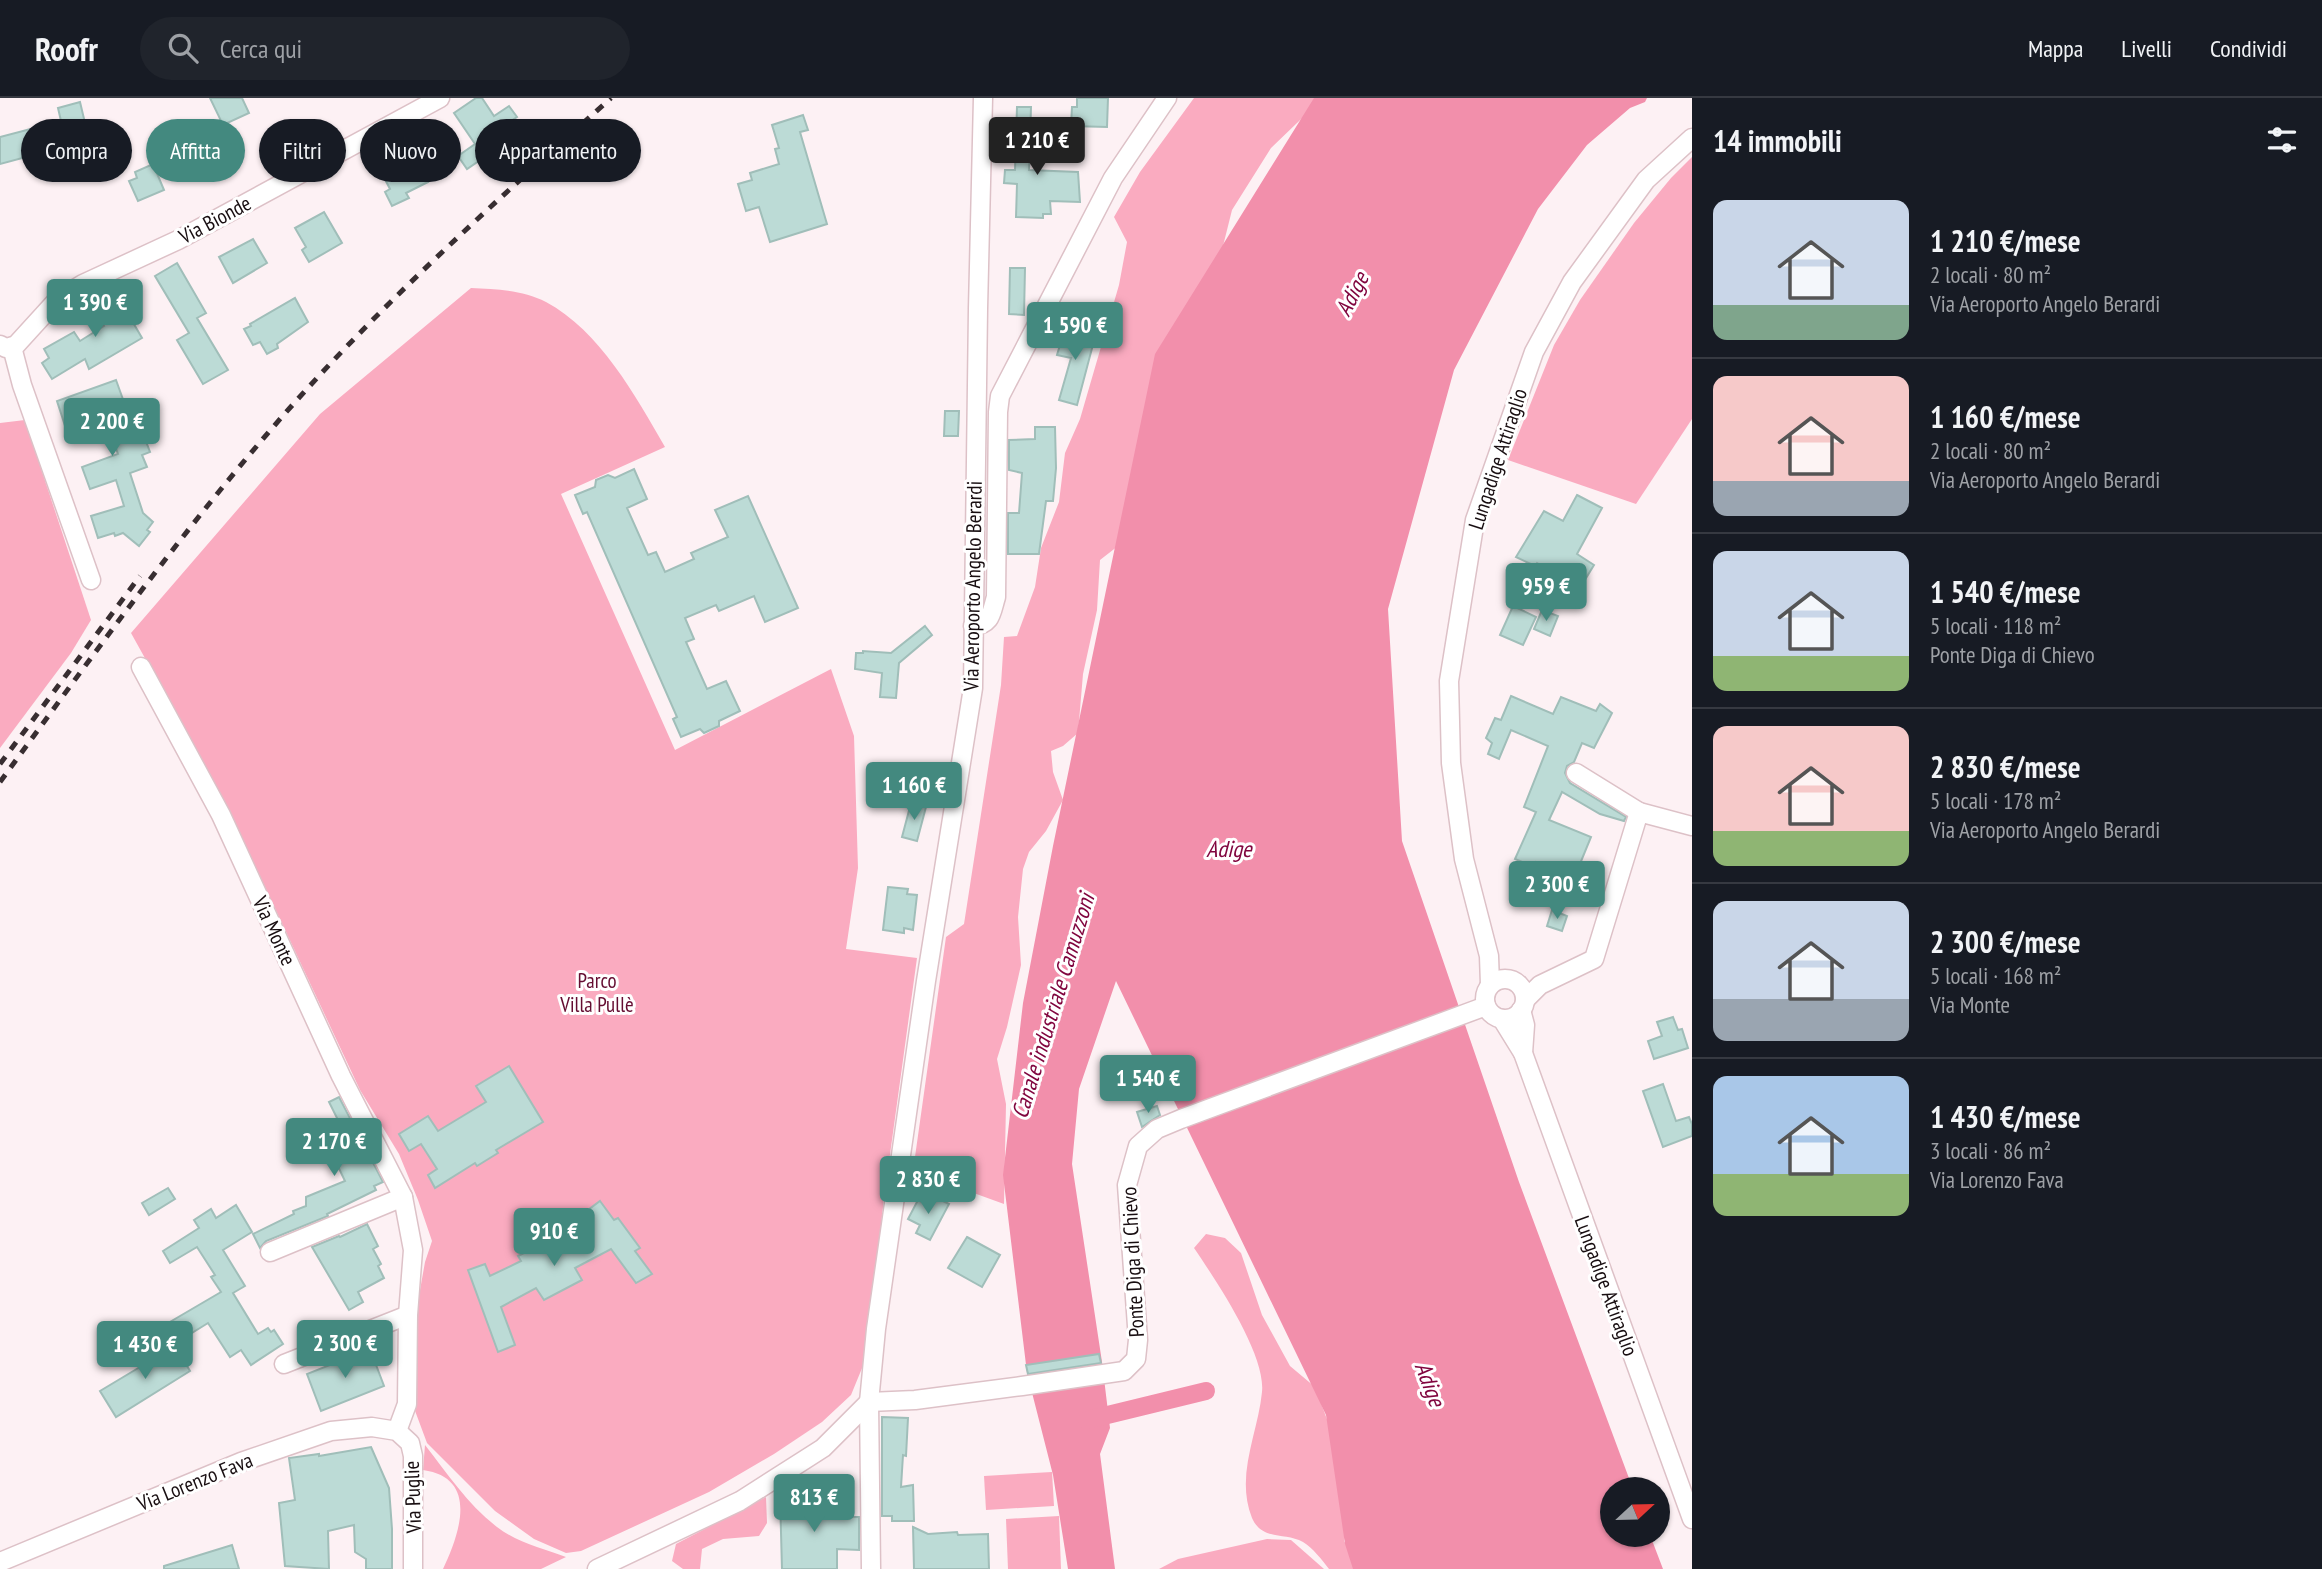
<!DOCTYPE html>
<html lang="it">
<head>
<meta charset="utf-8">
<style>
	body { margin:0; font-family:"PT Sans Narrow",sans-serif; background:#20242c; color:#f1f3f6; height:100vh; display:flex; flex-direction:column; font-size:26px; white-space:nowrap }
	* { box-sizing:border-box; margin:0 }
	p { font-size:23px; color:#9ea1a6 }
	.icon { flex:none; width:38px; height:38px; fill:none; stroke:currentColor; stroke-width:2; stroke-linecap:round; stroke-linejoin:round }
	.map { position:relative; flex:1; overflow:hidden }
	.panel { display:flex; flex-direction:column; background:#171b24; width:630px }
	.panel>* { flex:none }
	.banner { position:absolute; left:21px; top:21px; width:665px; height:63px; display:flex; gap:14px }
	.needle { width:46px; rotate:68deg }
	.buttons { position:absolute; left:1600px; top:1379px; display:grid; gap:14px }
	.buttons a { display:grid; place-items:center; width:70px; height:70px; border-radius:50%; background:#171b24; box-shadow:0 2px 5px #0004; font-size:35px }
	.price { position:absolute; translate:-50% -60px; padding:0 16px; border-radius:7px; background:#43897f; color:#fff; font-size:23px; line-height:46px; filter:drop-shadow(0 2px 4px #0008) }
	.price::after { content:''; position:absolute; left:50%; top:42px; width:21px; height:16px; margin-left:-10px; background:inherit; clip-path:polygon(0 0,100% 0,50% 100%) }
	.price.selected { background:#222; color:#fff }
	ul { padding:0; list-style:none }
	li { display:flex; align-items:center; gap:21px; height:175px; padding:0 21px }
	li+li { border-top:2px solid #363941 }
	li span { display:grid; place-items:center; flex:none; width:196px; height:140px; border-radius:14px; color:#555 }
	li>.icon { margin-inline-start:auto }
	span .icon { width:84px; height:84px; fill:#fffc; stroke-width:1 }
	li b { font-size:30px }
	h2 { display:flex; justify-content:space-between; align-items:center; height:84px; padding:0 21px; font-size:30px }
	.chip { padding:0 24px; border-radius:32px; background:#171b24; box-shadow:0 2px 5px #0004; font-size:24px; line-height:63px }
	.chip.selected { background:#43897f; color:#fff }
	header { display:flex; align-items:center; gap:42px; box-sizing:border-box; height:98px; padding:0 35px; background:#171b24; border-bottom:2px solid #363941 }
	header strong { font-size:33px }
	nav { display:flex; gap:38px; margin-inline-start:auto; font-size:24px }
	.search { width:490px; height:63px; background:#20242c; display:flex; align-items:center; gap:18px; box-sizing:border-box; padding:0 24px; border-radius:38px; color:#9ea1a6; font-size:26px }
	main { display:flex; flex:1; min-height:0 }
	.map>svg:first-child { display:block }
	.green { fill:#faabc0 }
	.water { fill:#f28fab }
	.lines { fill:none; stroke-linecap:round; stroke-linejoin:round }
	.canal { stroke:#f28fab; stroke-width:18 }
	.building { fill:#bcdbd6; stroke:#a0beb9; stroke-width:2 }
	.minor-casing { stroke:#ddc1c7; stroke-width:21 }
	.minor { stroke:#fff; stroke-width:18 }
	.rail { stroke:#382e31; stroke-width:5; stroke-dasharray:9 9; stroke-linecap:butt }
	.labels { text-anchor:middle; stroke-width:6; stroke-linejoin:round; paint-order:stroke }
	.street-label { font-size:21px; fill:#180e11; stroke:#fff }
	.park-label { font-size:21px; fill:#650d32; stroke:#fff }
	.water-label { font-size:23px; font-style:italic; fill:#81063f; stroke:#fff }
</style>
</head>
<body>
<header>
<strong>Roofr</strong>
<div class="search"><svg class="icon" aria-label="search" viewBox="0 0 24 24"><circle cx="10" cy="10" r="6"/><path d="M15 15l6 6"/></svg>Cerca qui</div>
<nav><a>Mappa</a><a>Livelli</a><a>Condividi</a></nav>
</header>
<main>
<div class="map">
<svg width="1692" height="1471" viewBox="0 0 1692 1471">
	<rect width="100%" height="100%" fill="#fdf1f4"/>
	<g class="green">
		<path d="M 1194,0 L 1323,0 L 1271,50 L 1232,112 L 1220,160 L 1127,441 L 1100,462 L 1097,512 L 1083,576 L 1078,635 L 1063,648 L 1051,653 L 1053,674 L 1063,702 L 1046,733 L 1029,754 L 1023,771 L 1018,819 L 1021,867 L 1007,929 L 997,961 L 1006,1006 L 1004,1106 L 913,1073 L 946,839 L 964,826 L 1001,587 L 1004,539 L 1017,538 L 1035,489 L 1041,450 L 1059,404 L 1065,355 L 1080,321 L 1119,187 L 1127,144 L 1114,119 L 1140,74 Z"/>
		<path d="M 1692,59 L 1692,321 L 1636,406 L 1508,362 L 1554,247 L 1580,202 L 1634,125 L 1671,80 Z"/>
		<path d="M 471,190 C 496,191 523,192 546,204 C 600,233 635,297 665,349 L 561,396 L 675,652 L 831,571 L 854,638 L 858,770 L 846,851 L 917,860 L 884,1100 L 867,1258 L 851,1297 L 822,1324 L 774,1356 L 709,1394 L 581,1453 L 566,1455 L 534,1441 L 495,1413 L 427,1345 L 411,1302 L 417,1209 L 425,1164 L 432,1143 L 418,1102 L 399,1056 L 360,992 L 250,757 L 186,634 L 131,535 L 320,316 Z"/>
		<path d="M 25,322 L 91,522 L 71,555 L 0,650 L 0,325 Z"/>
		<path d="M 1206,1136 L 1225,1140 L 1241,1155 L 1262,1217 L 1290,1268 L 1315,1289 L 1345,1370 L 1349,1414 L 1344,1443 L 1360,1471 L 1329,1471 C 1322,1462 1313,1450 1303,1444 C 1285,1434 1262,1443 1252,1420 C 1235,1377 1258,1336 1262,1294 C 1266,1256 1215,1181 1194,1150 Z"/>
		<path d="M 425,1347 C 447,1375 468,1407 497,1429 C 516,1444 544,1451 566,1459 L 541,1471 L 443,1471 C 460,1435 479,1380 423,1372 Z"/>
		<path d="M 1052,1374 L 1054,1408 L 986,1412 L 984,1378 Z"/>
		<path d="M 766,1399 L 767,1425 L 759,1438 L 723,1441 L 702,1451 L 700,1471 L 683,1471 L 672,1463 L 676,1446 Z"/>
		<path d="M 1059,1418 L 1061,1471 L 1008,1471 L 1006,1421 Z"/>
		<path d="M 1267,1441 L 1291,1442 L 1324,1471 L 1159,1471 L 1178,1461 Z"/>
	</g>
	<path class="water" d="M 1314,0 L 1647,0 L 1645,4 L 1630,10 L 1587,47 L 1538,111 L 1454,272 L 1388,511 L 1402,743 L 1519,1084 L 1633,1391 L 1612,1391 L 1612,1437 L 1650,1437 L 1663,1471 L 1353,1471 L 1345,1446 L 1326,1317 L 1116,883 L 1079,991 L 1072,1066 L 1102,1264 L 1110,1330 L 1100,1356 L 1115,1471 L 1068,1471 L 1053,1377 L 1027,1275 L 1003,1077 L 1023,905 L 1053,748 L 1155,256 Z"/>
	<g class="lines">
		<path class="canal" d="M 1087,1322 L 1206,1293"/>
	</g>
	<g class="building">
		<path d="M 210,0 L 242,0 L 249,15 L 223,27 Z"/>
		<path d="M 476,0 L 482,0 L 494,18 L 509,8 L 517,19 L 493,35 L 502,47 L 467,71 L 458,58 L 475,46 L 454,15 Z"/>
		<path d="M 1077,0 L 1108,0 L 1107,29 L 1071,28 L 1072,9 L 1077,9 Z"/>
		<path d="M 80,4 L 85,25 L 77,34 L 49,42 L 52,52 L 0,66 L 0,39 L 61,23 L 58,10 Z"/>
		<path d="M 1017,9 L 1031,9 L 1029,72 L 1078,74 L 1080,104 L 1050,103 L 1051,116 L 1043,116 L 1043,120 L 1016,119 L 1017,86 L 1004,85 L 1005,72 L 1015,72 Z"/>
		<path d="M 803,17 L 808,32 L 800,34 L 827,126 L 770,144 L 759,109 L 746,113 L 738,86 L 752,82 L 750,75 L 779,66 L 775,51 L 779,50 L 772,27 Z"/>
		<path d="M 398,58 L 404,70 L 417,64 L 428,84 L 406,95 L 409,100 L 392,108 L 385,94 L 390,91 L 378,68 Z"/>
		<path d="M 153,66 L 164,92 L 138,103 L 129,83 L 137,80 L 135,74 Z"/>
		<path d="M 324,114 L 342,145 L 309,164 L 302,152 L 306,149 L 295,130 Z"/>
		<path d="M 253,141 L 267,165 L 233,185 L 219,159 Z"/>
		<path d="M 177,165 L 206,215 L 197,220 L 228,272 L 203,286 L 177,242 L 189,235 L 155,178 Z"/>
		<path d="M 1010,170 L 1025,170 L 1024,217 L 1009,216 Z"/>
		<path d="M 114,192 L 142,240 L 89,271 L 85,261 L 52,281 L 42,265 L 49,260 L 44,251 L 74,234 L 80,243 L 104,228 L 91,206 Z"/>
		<path d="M 295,200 L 308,224 L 277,246 L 278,250 L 267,256 L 260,244 L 253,247 L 244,231 L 251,228 L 250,226 Z"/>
		<path d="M 1066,227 L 1085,233 L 1084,236 L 1095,239 L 1077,307 L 1059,302 L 1071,260 L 1057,257 Z"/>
		<path d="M 116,282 L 138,343 L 145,341 L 150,354 L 142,357 L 147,369 L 130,375 L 143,415 L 153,424 L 147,432 L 150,434 L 139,448 L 123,435 L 115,438 L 114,435 L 98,440 L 91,418 L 124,408 L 116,382 L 90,391 L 82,369 L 118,356 L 105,321 L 67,334 L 57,303 Z"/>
		<path d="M 945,313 L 959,313 L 958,338 L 944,338 Z"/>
		<path d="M 1035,329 L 1055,329 L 1056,370 L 1053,403 L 1046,403 L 1039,456 L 1008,456 L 1008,415 L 1019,415 L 1022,375 L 1009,372 L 1009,342 L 1035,341 Z"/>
		<path d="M 634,371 L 647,401 L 627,410 L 648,457 L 656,454 L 665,474 L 694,461 L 691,455 L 728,439 L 715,412 L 748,398 L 798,510 L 765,524 L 754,498 L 719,513 L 716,507 L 685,520 L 694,541 L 686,544 L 707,591 L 726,583 L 740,613 L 719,623 L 719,628 L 704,635 L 700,631 L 681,639 L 673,621 L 677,619 L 587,414 L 583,416 L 575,397 L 595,389 L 596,382 L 608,377 L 615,380 Z"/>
		<path d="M 1577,397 L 1602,410 L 1577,456 L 1594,467 L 1580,490 L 1537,465 L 1535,468 L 1516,459 L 1544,413 L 1563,423 Z"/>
		<path d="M 1513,508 L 1536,519 L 1523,547 L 1500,537 Z"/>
		<path d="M 1542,512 L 1558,518 L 1550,538 L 1534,531 Z"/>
		<path d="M 925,528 L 932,537 L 899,565 L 896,600 L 880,599 L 882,575 L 855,571 L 856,555 L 863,555 L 863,553 L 891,555 Z"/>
		<path d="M 1511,598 L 1553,616 L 1561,599 L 1596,613 L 1600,606 L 1612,615 L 1594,650 L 1582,645 L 1574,664 L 1567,668 L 1565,675 L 1570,685 L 1626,719 L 1624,723 L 1600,716 L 1562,694 L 1549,722 L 1591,739 L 1575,778 L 1536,764 L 1534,769 L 1515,761 L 1536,714 L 1524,709 L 1548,648 L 1511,632 L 1499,661 L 1488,656 L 1492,645 L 1486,640 L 1495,620 L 1501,622 Z"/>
		<path d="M 911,705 L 926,709 L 917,743 L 902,739 Z"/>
		<path d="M 888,789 L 908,791 L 907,796 L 917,797 L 913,832 L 904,830 L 904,835 L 883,832 Z"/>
		<path d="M 1552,812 L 1567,818 L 1562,833 L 1547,828 Z"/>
		<path d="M 1673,919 L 1678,932 L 1682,931 L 1688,950 L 1654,961 L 1648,943 L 1662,938 L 1657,924 Z"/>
		<path d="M 509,968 L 543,1024 L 496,1052 L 498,1055 L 477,1068 L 475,1065 L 435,1090 L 428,1077 L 437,1071 L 421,1046 L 409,1053 L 399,1036 L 428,1018 L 438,1033 L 486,1004 L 476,988 Z"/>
		<path d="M 1663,986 L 1676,1023 L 1689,1019 L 1692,1026 L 1692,1038 L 1663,1049 L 1643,993 Z"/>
		<path d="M 339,999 L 383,1084 L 374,1088 L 376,1092 L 327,1116 L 328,1118 L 266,1143 L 260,1150 L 253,1136 L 294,1116 L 293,1113 L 306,1108 L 306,1099 L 345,1083 L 322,1035 L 340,1026 L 329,1004 Z"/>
		<path d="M 1157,1008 L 1160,1017 L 1142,1029 L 1137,1014 Z"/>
		<path d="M 168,1090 L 175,1101 L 149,1117 L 142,1105 Z"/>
		<path d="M 933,1098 L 949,1106 L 930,1142 L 916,1135 L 920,1127 L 908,1121 L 918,1102 L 929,1107 Z"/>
		<path d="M 600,1103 L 614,1122 L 618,1120 L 640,1150 L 635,1153 L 652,1176 L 636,1185 L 611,1151 L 575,1170 L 582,1182 L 544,1202 L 536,1190 L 501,1209 L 515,1247 L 498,1254 L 468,1172 L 485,1166 L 490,1178 L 521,1163 L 518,1158 L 559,1137 L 561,1141 L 592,1125 L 584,1115 Z"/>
		<path d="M 236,1107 L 252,1134 L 223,1152 L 245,1188 L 233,1195 L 258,1236 L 268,1230 L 271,1234 L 274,1232 L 283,1246 L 251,1267 L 241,1252 L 230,1259 L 208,1225 L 174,1246 L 163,1228 L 221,1194 L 211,1179 L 215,1177 L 197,1149 L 170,1165 L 163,1153 L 199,1130 L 194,1122 L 211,1111 L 216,1120 Z"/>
		<path d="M 367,1126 L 378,1148 L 373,1151 L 381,1166 L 378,1168 L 384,1180 L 358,1194 L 363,1204 L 349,1212 L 312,1149 L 339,1138 L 340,1139 Z"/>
		<path d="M 967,1139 L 1000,1157 L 982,1189 L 948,1170 Z"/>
		<path d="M 175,1248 L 190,1273 L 116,1319 L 100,1293 Z"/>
		<path d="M 370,1251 L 384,1288 L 321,1313 L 307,1276 Z"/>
		<path d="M 1099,1256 L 1101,1265 L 1028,1276 L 1026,1267 Z"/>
		<path d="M 882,1319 L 908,1320 L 906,1358 L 903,1357 L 901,1389 L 913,1387 L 914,1423 L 892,1423 L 892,1418 L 882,1418 Z"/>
		<path d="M 371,1349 L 389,1390 L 392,1431 L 392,1471 L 366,1471 L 366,1461 L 355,1454 L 354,1427 L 328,1433 L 329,1471 L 285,1468 L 279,1405 L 295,1402 L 289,1360 L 319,1356 L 319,1358 Z"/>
		<path d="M 822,1397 L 822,1419 L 859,1419 L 859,1452 L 837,1451 L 837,1471 L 782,1471 L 780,1398 Z"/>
		<path d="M 913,1429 L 928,1436 L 957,1434 L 958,1437 L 988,1436 L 989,1471 L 914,1471 Z"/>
		<path d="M 232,1447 L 239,1471 L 164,1471 L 164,1468 Z"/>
	</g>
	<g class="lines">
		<defs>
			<g id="minor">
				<path d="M 0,247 L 6,250 L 16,247 L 57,202 L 83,186 L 178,142 L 440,0"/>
				<path d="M 12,249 L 22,287 L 91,482"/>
				<path d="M 973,528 C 992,526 991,515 996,499 L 998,314 L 1000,298 L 1113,80 L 1167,0"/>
				<path d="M 141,569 L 221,717 L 341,978 L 403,1099 L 413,1152 L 408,1217 L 407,1306 L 397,1333"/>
				<path d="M 1576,675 L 1639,714"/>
				<circle cx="1505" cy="901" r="20"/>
				<path d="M 1490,887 L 1489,858 L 1464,761 L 1451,665 L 1449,583 L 1475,422 L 1534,254 L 1572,184 L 1646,82 L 1692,40"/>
				<path d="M 1525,902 L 1540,887 L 1594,861 L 1639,714 L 1692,728"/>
				<path d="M 1521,912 L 1525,927 L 1523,955"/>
				<path d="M 1502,921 L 1523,955 L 1692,1421"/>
				<path d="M 270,1154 L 403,1099"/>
				<path d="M 284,1266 L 408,1217"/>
				<path d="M 869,1304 L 915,1302 L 1022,1288 L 1124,1273 L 1136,1261 L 1138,1242 L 1127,1087 L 1138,1048 L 1157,1031 L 1181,1021 L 1486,908"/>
				<path d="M 0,1464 L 241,1364 L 331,1333 L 372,1329 L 397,1333 L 410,1345 L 413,1358 L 413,1471"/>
				<path d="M 597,1471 L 740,1403 L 823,1350 L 869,1304"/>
				<path d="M 871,1471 L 869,1304 L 876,1231 L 926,883 L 973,590 L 978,211 L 983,0"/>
			</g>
		</defs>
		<use href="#minor" class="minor-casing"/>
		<use href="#minor" class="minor"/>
		<g class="rail">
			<path d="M 0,666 L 140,478"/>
			<path d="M 0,684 C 88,564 176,441 274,328 C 377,209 494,105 611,0"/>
		</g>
	</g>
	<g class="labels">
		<g class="street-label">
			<text transform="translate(215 122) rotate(-28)" y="7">Via Bionde</text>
			<text transform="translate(1498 361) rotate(-72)" y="7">Lungadige Attiraglio</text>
			<text transform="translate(973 488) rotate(-89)" y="7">Via Aeroporto Angelo Berardi</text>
			<text transform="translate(274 833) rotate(65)" y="7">Via Monte</text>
			<text transform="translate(1133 1164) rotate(-93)" y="7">Ponte Diga di Chievo</text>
			<text transform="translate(1606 1188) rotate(70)" y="7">Lungadige Attiraglio</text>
			<text transform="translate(195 1384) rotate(-22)" y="7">Via Lorenzo Fava</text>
			<text transform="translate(413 1399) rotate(-92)" y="7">Via Puglie</text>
		</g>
		<g class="park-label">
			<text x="597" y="890">Parco<tspan x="597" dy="24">Villa Pullè</tspan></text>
		</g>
		<g class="water-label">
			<text transform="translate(1352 196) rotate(-63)" y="8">Adige</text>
			<text x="1229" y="759">Adige</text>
			<text transform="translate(1053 908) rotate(-73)" y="8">Canale industriale Camuzzoni</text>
			<text transform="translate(1430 1286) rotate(69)" y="8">Adige</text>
		</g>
	</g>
</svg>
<div class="buttons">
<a><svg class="needle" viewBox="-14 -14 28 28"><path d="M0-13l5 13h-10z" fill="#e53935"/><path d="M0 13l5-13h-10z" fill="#9ea1a6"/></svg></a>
</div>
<b class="price selected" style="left:1037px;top:79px">1 210 €</b>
<b class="price" style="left:95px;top:241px">1 390 €</b>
<b class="price" style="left:1075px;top:264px">1 590 €</b>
<b class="price" style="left:112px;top:360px">2 200 €</b>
<b class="price" style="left:1546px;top:525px">959 €</b>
<b class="price" style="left:914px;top:724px">1 160 €</b>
<b class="price" style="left:1557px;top:823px">2 300 €</b>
<b class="price" style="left:1148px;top:1017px">1 540 €</b>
<b class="price" style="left:334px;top:1080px">2 170 €</b>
<b class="price" style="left:928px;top:1118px">2 830 €</b>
<b class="price" style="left:554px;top:1170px">910 €</b>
<b class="price" style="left:345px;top:1282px">2 300 €</b>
<b class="price" style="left:145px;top:1283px">1 430 €</b>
<b class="price" style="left:814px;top:1436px">813 €</b>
<div class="banner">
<a class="chip">Compra</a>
<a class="chip selected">Affitta</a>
<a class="chip">Filtri</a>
<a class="chip">Nuovo</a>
<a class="chip">Appartamento</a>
</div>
</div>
<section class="panel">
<h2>14 immobili<svg class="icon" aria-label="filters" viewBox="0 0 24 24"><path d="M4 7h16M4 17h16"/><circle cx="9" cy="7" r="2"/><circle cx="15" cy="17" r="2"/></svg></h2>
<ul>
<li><span style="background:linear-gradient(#c9d6e8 75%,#7fa58c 0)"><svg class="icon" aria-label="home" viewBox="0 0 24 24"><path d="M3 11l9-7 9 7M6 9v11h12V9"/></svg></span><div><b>1 210 €/mese</b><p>2 locali · 80 m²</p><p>Via Aeroporto Angelo Berardi</p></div></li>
<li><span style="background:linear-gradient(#f6c9c9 75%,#9aa5b1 0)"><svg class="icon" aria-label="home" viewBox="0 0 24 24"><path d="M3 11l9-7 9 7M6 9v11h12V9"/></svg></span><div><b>1 160 €/mese</b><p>2 locali · 80 m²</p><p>Via Aeroporto Angelo Berardi</p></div></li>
<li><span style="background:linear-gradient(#c9d6e8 75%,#8fb573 0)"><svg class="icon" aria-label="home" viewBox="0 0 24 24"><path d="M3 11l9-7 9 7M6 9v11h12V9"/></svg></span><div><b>1 540 €/mese</b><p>5 locali · 118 m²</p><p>Ponte Diga di Chievo</p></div></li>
<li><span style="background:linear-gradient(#f6c9c9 75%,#8fb573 0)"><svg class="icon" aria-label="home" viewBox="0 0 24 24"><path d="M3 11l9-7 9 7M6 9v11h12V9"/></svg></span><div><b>2 830 €/mese</b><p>5 locali · 178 m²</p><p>Via Aeroporto Angelo Berardi</p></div></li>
<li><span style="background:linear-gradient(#c9d6e8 70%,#9aa5b1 0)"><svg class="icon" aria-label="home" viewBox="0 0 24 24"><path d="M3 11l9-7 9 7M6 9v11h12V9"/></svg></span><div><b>2 300 €/mese</b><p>5 locali · 168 m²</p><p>Via Monte</p></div></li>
<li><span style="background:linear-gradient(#a9c7e8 70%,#8fb573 0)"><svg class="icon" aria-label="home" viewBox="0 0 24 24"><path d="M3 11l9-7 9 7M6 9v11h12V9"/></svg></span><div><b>1 430 €/mese</b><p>3 locali · 86 m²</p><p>Via Lorenzo Fava</p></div></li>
</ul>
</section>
</main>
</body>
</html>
